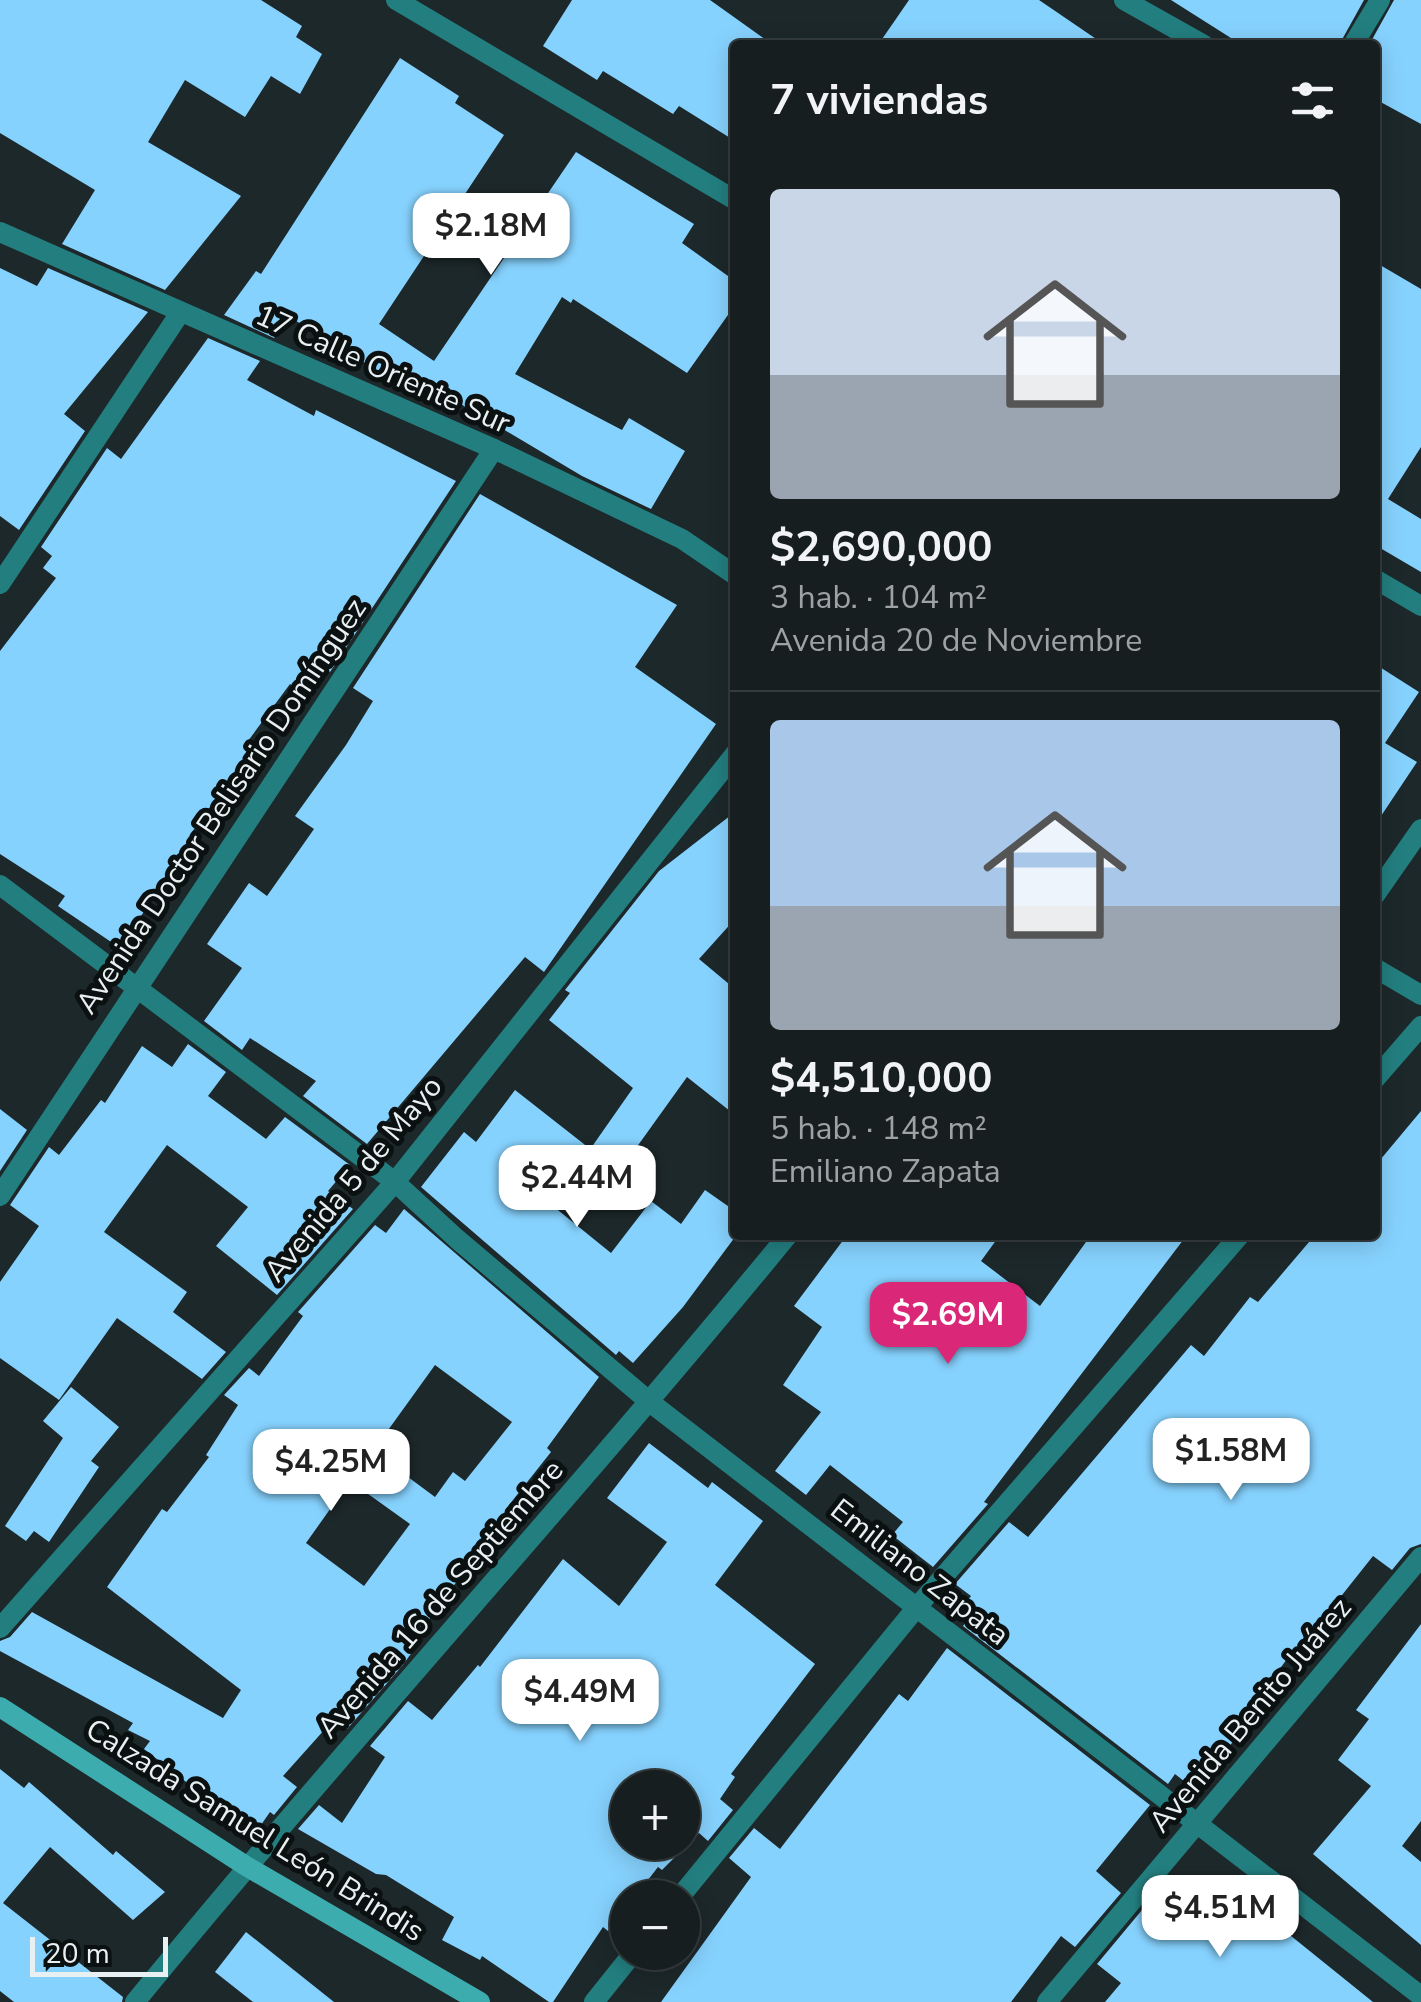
<!DOCTYPE html>
<html lang="es">
<head>
<meta charset="utf-8">
<style>
	body { margin:0; font-family:"Nunito Sans",sans-serif; background:#232b2d; color:#f1f3f6; height:100vh; display:flex; flex-direction:column; font-size:38px; white-space:nowrap }
	* { box-sizing:border-box; margin:0 }
	p { font-size:32px; color:#9ea2a5 }
	.icon { flex:none; width:55px; height:55px; fill:none; stroke:currentColor; stroke-width:2; stroke-linecap:round; stroke-linejoin:round }
	.map { position:relative; flex:1; overflow:hidden }
	.side { position:absolute; left:730px; top:40px; width:650px; height:1200px; display:flex; flex-direction:column; background:#161e20; border-radius:10px; box-shadow:0 5px 25px #0003,0 0 0 2px #353c3e }
	.side>* { flex:none }
	.buttons { position:absolute; left:610px; top:1770px; display:grid; gap:20px }
	.buttons a { display:grid; place-items:center; width:90px; height:90px; border-radius:50%; background:#161e20; box-shadow:0 5px 25px #0003,0 0 0 2px #353c3e; font-size:50px }
	.scale { position:absolute; left:30px; bottom:25px; width:138px; box-sizing:border-box; padding-left:10px; border:5px solid #e9f0f2; border-top:0; font-size:28px; line-height:35px; white-space:nowrap; color:#e9f0f2; -webkit-text-stroke:8px #0b1011; paint-order:stroke }
	.price { position:absolute; translate:-50% -85px; padding:0 22px; border-radius:20px; background:#fff; color:#222; font-size:32px; line-height:65px; filter:drop-shadow(0 2px 5px #0008) }
	.price::after { content:''; position:absolute; left:50%; top:60px; width:30px; height:22px; margin-left:-15px; background:inherit; clip-path:polygon(0 0,100% 0,50% 100%) }
	.price.active { background:#db2777; color:#fff }
	ul { padding:0; list-style:none }
	li { display:grid; align-content:center; gap:20px; height:530px; padding:0 40px }
	li+li { border-top:2px solid #353c3e }
	li span { display:grid; place-items:center; height:310px; border-radius:10px; color:#555 }
	li>.icon { margin-inline-start:auto }
	span .icon { width:180px; height:180px; fill:#fffc; stroke-width:1 }
	li b { font-size:42px }
	h2 { display:flex; justify-content:space-between; align-items:center; height:120px; padding:0 40px; font-size:42px }
	.map>svg:first-child { display:block }
	.building { fill:#86d2fe; fill-rule:evenodd }
	.lines { fill:none; stroke-linecap:round; stroke-linejoin:round }
	.street { stroke:#237e7f; stroke-width:20 }
	.secondary { stroke:#3cacae; stroke-width:20 }
	.labels { text-anchor:middle; stroke-width:10; stroke-linejoin:round; paint-order:stroke }
	.street-label { font-size:30px; fill:#e9f0f2; stroke:#0b1011 }
</style>
</head>
<body>
<div class="map">
<svg width="1421" height="2002" viewBox="0 0 1421 2002">
	<rect width="100%" height="100%" fill="#1d282b"/>
	<g class="building">
		<path d="M 0,0 L 261,0 L 302,26 L 296,37 L 322,54 L 300,94 L 271,76 L 245,117 L 185,80 L 148,142 L 241,196 L 165,290 L 62,244 L 95,190 L 0,133 Z"/>
		<path d="M 572,0 L 710,0 L 773,45 L 735,45 L 735,141 L 679,106 L 673,114 L 603,71 L 597,80 L 543,46 Z"/>
		<path d="M 909,0 L 1039,0 L 1105,45 L 878,45 Z"/>
		<path d="M 1171,0 L 1364,0 L 1339,45 L 1242,45 Z"/>
		<path d="M 1394,0 L 1421,0 L 1421,124 L 1375,99 L 1375,45 L 1369,45 Z"/>
		<path d="M 400,58 L 459,96 L 455,103 L 504,135 L 379,324 L 434,361 L 576,152 L 694,224 L 682,243 L 735,281 L 735,305 L 687,373 L 573,299 L 571,303 L 562,297 L 515,374 L 622,430 L 629,418 L 685,451 L 651,509 L 582,476 L 422,381 L 414,393 L 288,316 L 274,338 L 224,315 L 256,271 L 261,274 Z"/>
		<path d="M 1375,262 L 1421,289 L 1421,447 L 1388,499 L 1421,519 L 1421,572 L 1375,545 Z"/>
		<path d="M 0,268 L 37,286 L 48,268 L 148,312 L 64,414 L 85,431 L 19,530 L 0,516 Z"/>
		<path d="M 208,338 L 260,361 L 247,380 L 314,416 L 316,410 L 456,481 L 330,672 L 314,661 L 295,688 L 290,684 L 248,741 L 254,746 L 192,832 L 194,833 L 168,875 L 120,948 L 58,906 L 65,896 L 0,854 L 0,651 L 56,578 L 43,568 L 52,556 L 41,547 L 107,448 L 121,459 Z"/>
		<path d="M 480,494 L 677,605 L 635,667 L 716,724 L 544,972 L 525,957 L 367,1144 L 303,1096 L 316,1081 L 250,1038 L 242,1050 L 204,1021 L 242,968 L 207,944 L 249,883 L 267,896 L 314,829 L 295,816 L 346,745 L 373,701 L 353,688 Z"/>
		<path d="M 1375,664 L 1419,692 L 1385,743 L 1417,762 L 1375,825 Z"/>
		<path d="M 735,812 L 735,919 L 699,959 L 735,989 L 735,1115 L 687,1077 L 621,1169 L 591,1148 L 633,1088 L 549,1020 L 570,993 L 565,990 L 659,871 Z"/>
		<path d="M 188,1044 L 226,1072 L 208,1096 L 266,1139 L 285,1117 L 350,1165 L 328,1191 L 353,1209 L 277,1295 L 216,1246 L 248,1207 L 167,1145 L 104,1232 L 187,1292 L 173,1312 L 226,1352 L 202,1379 L 117,1318 L 59,1400 L 0,1358 L 0,1282 L 39,1226 L 10,1205 L 49,1147 L 59,1155 L 101,1100 L 105,1103 L 142,1046 L 172,1067 Z"/>
		<path d="M 515,1090 L 589,1148 L 548,1202 L 611,1253 L 651,1201 L 681,1224 L 705,1190 L 735,1211 L 735,1237 L 683,1307 L 633,1363 L 619,1351 L 616,1355 L 421,1187 L 464,1132 L 476,1142 Z"/>
		<path d="M 0,1109 L 27,1130 L 0,1171 Z"/>
		<path d="M 1421,1111 L 1421,1544 L 1410,1548 L 1392,1570 L 1373,1556 L 1323,1619 L 1327,1622 L 1294,1665 L 1287,1659 L 1236,1728 L 1241,1732 L 1194,1789 L 1175,1774 L 1168,1784 L 963,1626 L 972,1613 L 963,1607 L 971,1596 L 955,1584 L 1009,1522 L 1028,1537 L 1191,1345 L 1204,1356 L 1250,1297 L 1258,1302 L 1315,1235 L 1375,1235 L 1375,1166 Z"/>
		<path d="M 404,1209 L 599,1377 L 547,1448 L 551,1452 L 505,1510 L 512,1515 L 473,1569 L 468,1566 L 425,1625 L 429,1629 L 402,1666 L 347,1729 L 334,1719 L 283,1776 L 297,1787 L 274,1815 L 270,1812 L 254,1835 L 144,1749 L 150,1741 L 128,1730 L 133,1723 L 0,1651 L 0,1641 L 10,1637 L 32,1612 L 223,1718 L 241,1690 L 107,1587 L 162,1509 L 167,1512 L 209,1457 L 206,1455 L 238,1405 L 224,1395 L 249,1368 L 259,1376 L 303,1316 L 298,1312 L 375,1225 L 386,1233 ZM 435,1365 L 512,1422 L 465,1481 L 453,1472 L 435,1497 L 373,1451 ZM 350,1481 L 410,1524 L 364,1586 L 306,1543 Z"/>
		<path d="M 847,1235 L 1000,1235 L 981,1261 L 1040,1306 L 1091,1235 L 1187,1235 L 984,1502 L 988,1504 L 933,1567 L 892,1535 L 903,1522 L 830,1465 L 806,1495 L 775,1471 L 821,1412 L 783,1385 L 822,1327 L 794,1306 Z"/>
		<path d="M 71,1387 L 119,1427 L 91,1461 L 99,1467 L 49,1542 L 34,1531 L 26,1541 L 5,1526 L 63,1438 L 43,1421 Z"/>
		<path d="M 649,1443 L 708,1488 L 712,1482 L 763,1521 L 715,1585 L 815,1664 L 731,1774 L 735,1777 L 720,1799 L 733,1810 L 708,1841 L 699,1833 L 662,1870 L 658,1867 L 634,1898 L 628,1898 L 628,1905 L 608,1931 L 603,1927 L 553,2002 L 549,2002 L 482,1956 L 480,1960 L 442,1940 L 454,1917 L 386,1875 L 376,1874 L 298,1829 L 319,1805 L 342,1823 L 385,1757 L 370,1746 L 408,1701 L 432,1720 L 478,1665 L 480,1667 L 563,1559 L 619,1606 L 667,1542 L 607,1498 ZM 628,1788 L 682,1788 L 682,1842 L 628,1842 Z"/>
		<path d="M 1421,1624 L 1421,1821 L 1402,1846 L 1421,1862 L 1421,1945 L 1313,1854 L 1371,1786 L 1338,1760 L 1369,1719 L 1356,1710 Z"/>
		<path d="M 947,1648 L 1150,1805 L 1096,1871 L 1121,1893 L 1075,1947 L 1061,1936 L 1011,2002 L 661,2002 L 751,1877 L 729,1858 L 754,1828 L 780,1849 L 899,1694 L 908,1701 Z"/>
		<path d="M 0,1769 L 24,1788 L 29,1782 L 113,1855 L 116,1851 L 165,1892 L 133,1920 L 50,1847 L 3,1903 L 123,1997 L 122,2002 L 14,2002 L 0,1991 Z"/>
		<path d="M 1214,1883 L 1239,1906 L 1245,1899 L 1373,2002 L 1105,2002 L 1121,1983 L 1097,1964 L 1142,1910 L 1173,1934 Z"/>
		<path d="M 246,1932 L 334,2002 L 253,2002 L 215,1972 Z"/>
	</g>
	<g class="lines">
		<g class="street">
			<path d="M 396,0 L 735,200"/>
			<path d="M 1124,0 L 1204,45"/>
			<path d="M 1353,45 L 1380,0"/>
			<path d="M 0,232 L 494,449 L 682,539 L 735,575"/>
			<path d="M 1375,579 L 1421,606"/>
			<path d="M 0,584 L 180,313"/>
			<path d="M 0,885 L 395,1182 L 457,1239 L 651,1403 L 1421,1996"/>
			<path d="M 1375,895 L 1421,829"/>
			<path d="M 1375,968 L 1421,995"/>
			<path d="M 1375,1079 L 1421,1026"/>
			<path d="M 0,1196 L 494,449"/>
			<path d="M 0,1628 L 395,1182 L 735,754"/>
			<path d="M 679,1898 L 917,1607 L 1240,1235"/>
			<path d="M 135,2002 C 348,1742 575,1495 788,1235"/>
			<path d="M 594,2002 L 634,1952"/>
			<path d="M 1047,2002 L 1421,1557"/>
		</g>
		<path class="secondary" d="M 0,1707 L 246,1866 L 480,2002"/>
	</g>
	<g class="labels">
		<g class="street-label">
			<text transform="translate(383 369) rotate(24)" y="10">17 Calle Oriente Sur</text>
			<text transform="translate(221 806) rotate(-56)" y="10">Avenida Doctor Belisario Domínguez</text>
			<text transform="translate(353 1179) rotate(-50)" y="10">Avenida 5 de Mayo</text>
			<text transform="translate(920 1572) rotate(38)" y="10">Emiliano Zapata</text>
			<text transform="translate(440 1599) rotate(-49)" y="10">Avenida 16 de Septiembre</text>
			<text transform="translate(1250 1715) rotate(-50)" y="10">Avenida Benito Juárez</text>
			<text transform="translate(255 1830) rotate(32)" y="10">Calzada Samuel León Brindis</text>
		</g>
	</g>
</svg>
<div class="buttons">
<a>+</a>
<a>−</a>
</div>
<div class="scale">20 m</div>
<b class="price" style="left:491px;top:278px">$2.18M</b>
<b class="price" style="left:577px;top:1230px">$2.44M</b>
<b class="price active" style="left:948px;top:1367px">$2.69M</b>
<b class="price" style="left:1231px;top:1503px">$1.58M</b>
<b class="price" style="left:331px;top:1514px">$4.25M</b>
<b class="price" style="left:580px;top:1744px">$4.49M</b>
<b class="price" style="left:1220px;top:1960px">$4.51M</b>
<section class="side">
<h2>7 viviendas<svg class="icon" aria-label="filters" viewBox="0 0 24 24"><path d="M4 7h16M4 17h16"/><circle cx="9" cy="7" r="2"/><circle cx="15" cy="17" r="2"/></svg></h2>
<ul>
<li><span style="background:linear-gradient(#c9d6e8 60%,#9aa5b1 0)"><svg class="icon" aria-label="home" viewBox="0 0 24 24"><path d="M3 11l9-7 9 7M6 9v11h12V9"/></svg></span><div><b>$2,690,000</b><p>3 hab. · 104 m²</p><p>Avenida 20 de Noviembre</p></div></li>
<li><span style="background:linear-gradient(#a9c7e8 60%,#9aa5b1 0)"><svg class="icon" aria-label="home" viewBox="0 0 24 24"><path d="M3 11l9-7 9 7M6 9v11h12V9"/></svg></span><div><b>$4,510,000</b><p>5 hab. · 148 m²</p><p>Emiliano Zapata</p></div></li>
</ul>
</section>
</div>
</body>
</html>
